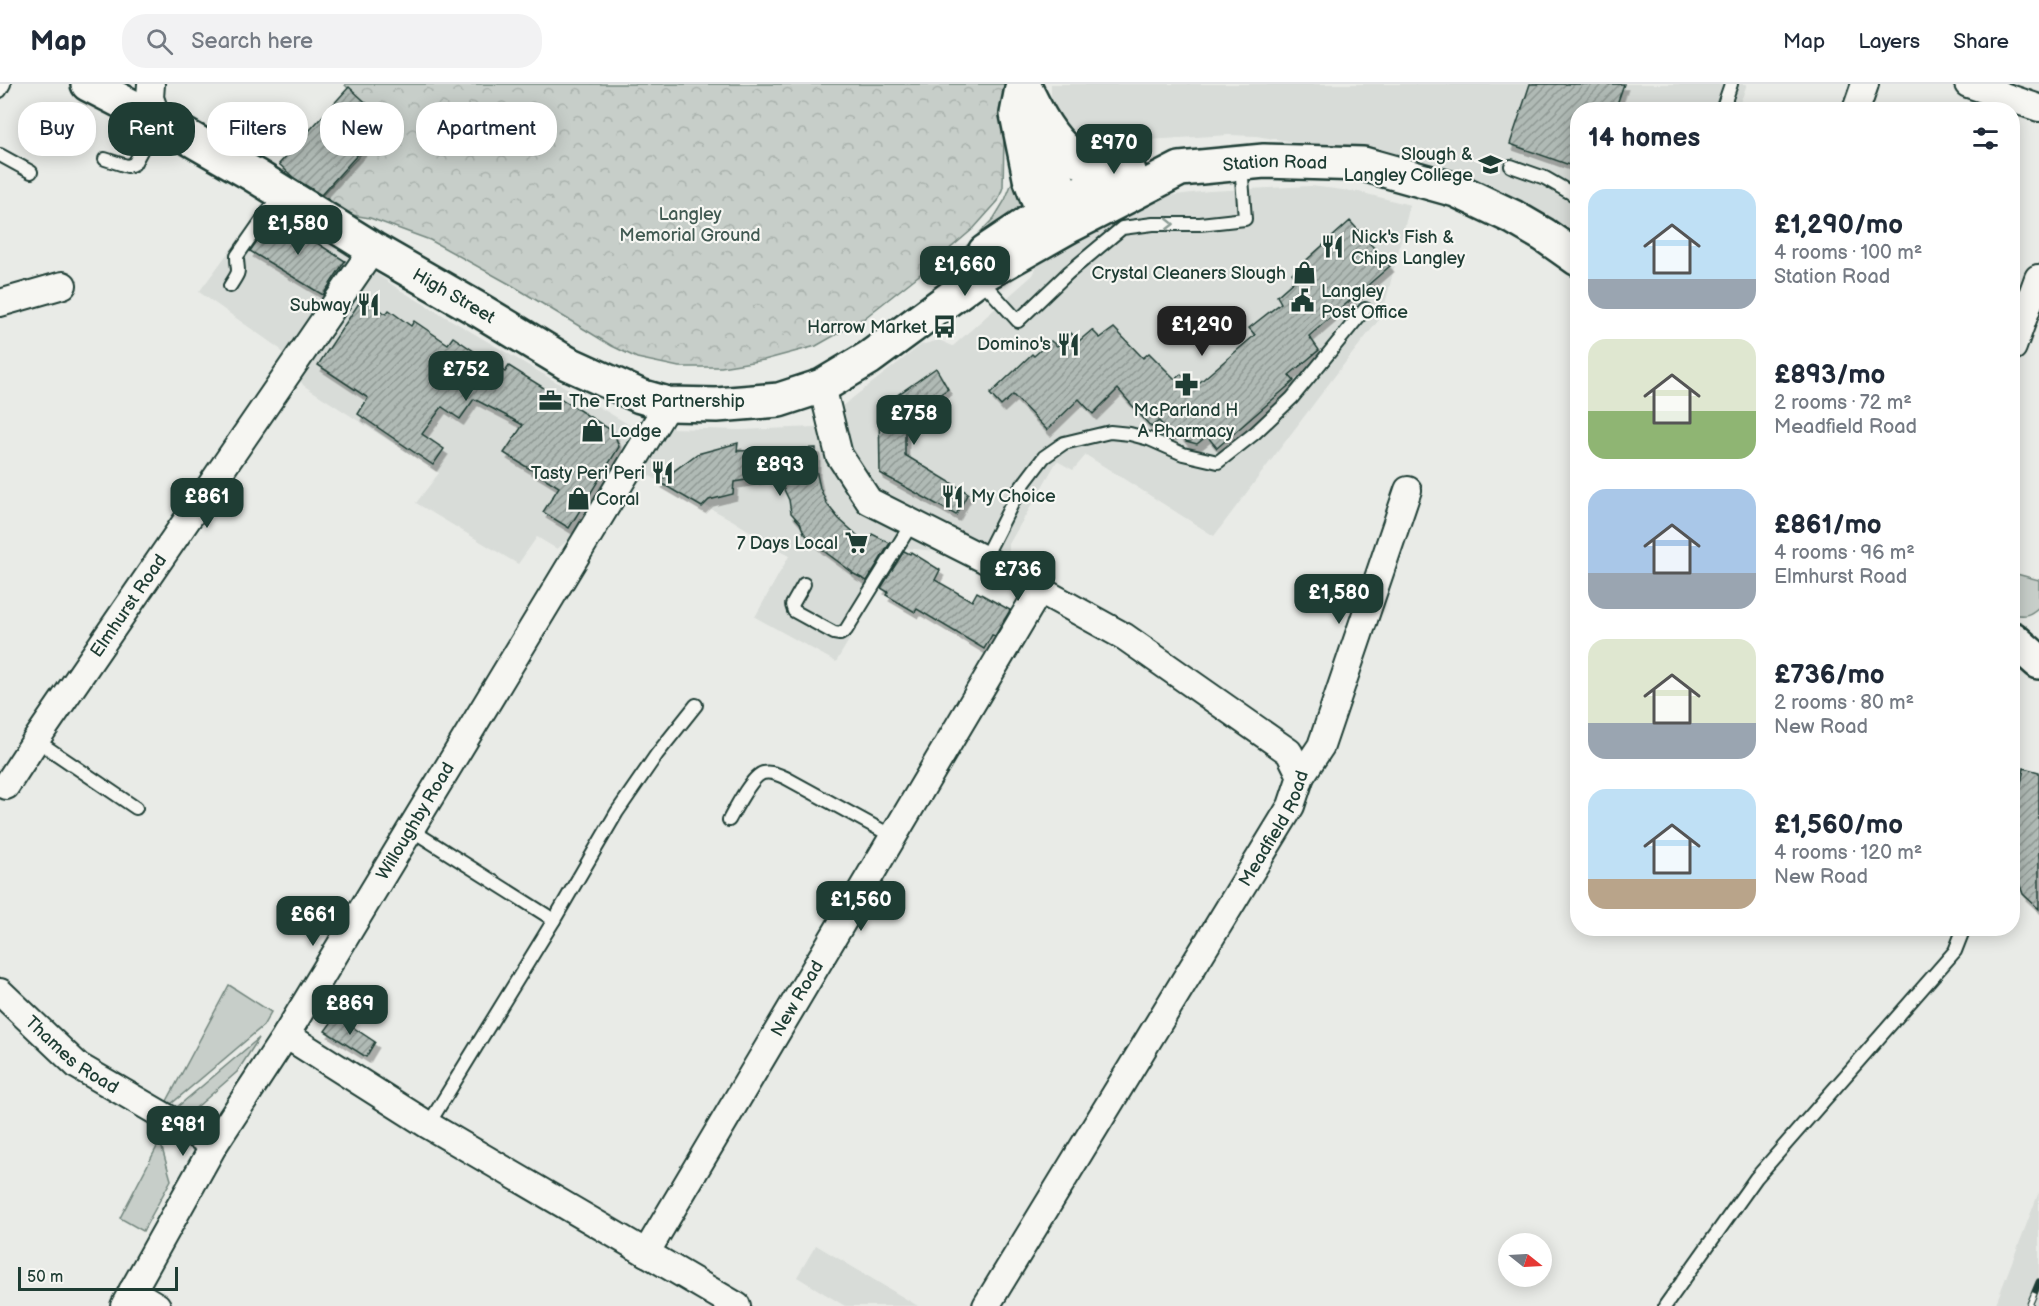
<!DOCTYPE html>
<html lang="en">
<head>
<meta charset="utf-8">
<style>
	body { margin:0; font-family:"Balsamiq Sans",sans-serif; background:#f2f2f3; color:#1f2937; height:100vh; display:flex; flex-direction:column; font-size:22px; white-space:nowrap }
	* { box-sizing:border-box; margin:0 }
	p { font-size:20px; color:#747a83 }
	.icon { flex:none; width:33px; height:33px; fill:none; stroke:currentColor; stroke-width:2; stroke-linecap:round; stroke-linejoin:round }
	.map { position:relative; flex:1; overflow:hidden }
	.side { position:absolute; left:1570px; top:18px; width:450px; height:834px; display:flex; flex-direction:column; background:#fff; border-radius:24px; box-shadow:0 3px 15px #0003 }
	.side>* { flex:none }
	.top-card { position:absolute; left:18px; top:18px; width:570px; height:54px; display:flex; gap:12px }
	.needle { width:39px; rotate:108deg }
	.buttons { position:absolute; left:1498px; top:1149px; display:grid; gap:12px }
	.buttons a { display:grid; place-items:center; width:54px; height:54px; border-radius:50%; background:#fff; box-shadow:0 3px 15px #0003; font-size:30px }
	.scale { position:absolute; left:18px; bottom:15px; width:160px; box-sizing:border-box; padding-left:6px; border:3px solid #1f3d34; border-top:0; font-size:16px; line-height:21px; white-space:nowrap; color:#1f3d34; -webkit-text-stroke:4px #f6f6f2; paint-order:stroke }
	.price { position:absolute; translate:-50% -51px; padding:0 14px; border-radius:12px; background:#1f3d34; color:#fff; font-size:20px; line-height:39px; filter:drop-shadow(0 2px 3px #0008) }
	.price::after { content:''; position:absolute; left:50%; top:36px; width:18px; height:14px; margin-left:-9px; background:inherit; clip-path:polygon(0 0,100% 0,50% 100%) }
	.price.selected { background:#222; color:#fff }
	ul { padding:0; list-style:none }
	li { display:flex; align-items:center; gap:18px; height:150px; padding:0 18px }
	li span { display:grid; place-items:center; flex:none; width:168px; height:120px; border-radius:18px; color:#555 }
	li>.icon { margin-inline-start:auto }
	span .icon { width:72px; height:72px; fill:#fffc; stroke-width:1 }
	li b { font-size:26px }
	h2 { display:flex; justify-content:space-between; align-items:center; height:72px; padding:0 18px; font-size:26px }
	.chip { padding:0 21px; border-radius:24px; background:#fff; box-shadow:0 3px 15px #0003; font-size:21px; line-height:54px }
	.chip.selected { background:#1f3d34; color:#fff }
	header { display:flex; align-items:center; gap:36px; box-sizing:border-box; height:84px; padding:0 30px; background:#fff; border-bottom:2px solid #e0e1e3 }
	header strong { font-size:28px }
	nav { display:flex; gap:33px; margin-inline-start:auto; font-size:21px }
	.search { width:420px; height:54px; background:#f2f2f3; display:flex; align-items:center; gap:15px; box-sizing:border-box; padding:0 21px; border-radius:24px; color:#747a83; font-size:22px }
	.map>svg:first-child { display:block }
	.built { fill:#d8dcd8 }
	.green { fill:#c7cec9; stroke:#73867e; stroke-width:1.5 }
	.forest { fill:url(#forest-crowns); stroke:#73867e; stroke-width:1.5 }
	.building { fill:url(#building-hatch); stroke:#1f3d34; stroke-width:1.5; filter:url(#shadow) }
	.lines { fill:none; stroke-linecap:round; stroke-linejoin:round }
	.lane-casing { stroke:#1f3d34; stroke-width:16 }
	.street-casing { stroke:#1f3d34; stroke-width:30 }
	.secondary-casing { stroke:#1f3d34; stroke-width:38 }
	.lane { stroke:#f6f6f2; stroke-width:12 }
	.street { stroke:#f6f6f2; stroke-width:26 }
	.secondary { stroke:#f6f6f2; stroke-width:33 }
	.rail-casing { stroke:#1f3d34; stroke-width:7 }
	.rail { stroke:#f6f6f2; stroke-width:4.5; stroke-dasharray:14; stroke-linecap:butt }
	.oneway { stroke:#8a9a93 }
	.labels { text-anchor:middle; stroke-width:4.5; stroke-linejoin:round; paint-order:stroke }
	.poi-label { font-size:18px; fill:#1f3d34; stroke:#f6f6f2; text-anchor:end }
	.street-label { font-size:18px; fill:#1f3d34; stroke:#f6f6f2 }
	.park-label { font-size:18px; fill:#415a52; stroke:#f6f6f2 }
</style>
</head>
<body>
<header>
<strong>Map</strong>
<div class="search"><svg class="icon" aria-label="search" viewBox="0 0 24 24"><circle cx="10" cy="10" r="6"/><path d="M15 15l6 6"/></svg>Search here</div>
<nav><a>Map</a><a>Layers</a><a>Share</a></nav>
</header>
<div class="map">
<svg width="2039" height="1222" viewBox="0 0 2039 1222">
	<defs>
		<pattern id="forest-crowns" width="20" height="18" patternUnits="userSpaceOnUse" patternTransform="scale(1.5)"><rect width="20" height="18" fill="#c7cec9"/><path d="M2 6a3 3 0 1 1 6 0M12 15a3 3 0 1 1 6 0" fill="none" stroke="#aab2ad"/></pattern>
		<pattern id="building-hatch" width="6" height="6" patternUnits="userSpaceOnUse" patternTransform="scale(1.5)"><rect width="6" height="6" fill="#b0bab5"/><path d="M-1 1l2-2M0 6l6-6M5 7l2-2" fill="none" stroke="#8f9894"/></pattern>
		<filter id="shadow"><feDropShadow dx="3.5" dy="6" stdDeviation="0" flood-color="#0004"/></filter>
	</defs>
	<rect width="100%" height="100%" fill="#e9ebe7"/>
	<filter id="ink" filterUnits="userSpaceOnUse"><feTurbulence type="fractalNoise" baseFrequency=".0167" numOctaves="2"/><feDisplacementMap in="SourceGraphic" scale="12" xChannelSelector="R" yChannelSelector="G"/><feConvolveMatrix kernelMatrix="1 2 1 2 8 2 1 2 1" color-interpolation-filters="sRGB"/></filter>
	<g filter="url(#ink)">
		<g class="built">
			<path d="M 1051,0 L 1747,0 L 1738,25 L 1578,26 L 1578,162 L 1325,63 L 1256,52 L 1229,51 L 1148,56 L 1112,61 L 1105,60 L 1079,49 L 1063,39 L 1051,19 Z"/>
			<path d="M 1311,102 L 1359,108 L 1410,121 L 1382,232 L 1337,289 L 1214,452 L 1086,371 L 1073,386 L 1057,377 L 1009,460 L 1009,474 L 904,464 L 836,578 L 755,533 L 789,472 L 732,436 L 648,391 L 557,465 L 537,453 L 518,480 L 416,419 L 439,389 L 303,301 L 280,265 L 199,208 L 259,127 L 266,114 L 400,206 L 633,343 L 740,346 L 815,343 L 921,261 L 939,256 L 953,262 L 1033,191 L 1040,175 L 1142,115 L 1209,107 Z"/>
			<path d="M 2039,1108 L 2039,1222 L 1995,1222 L 2022,1152 Z"/>
			<path d="M 816,1161 L 886,1203 L 918,1222 L 845,1222 L 797,1193 Z"/>
		</g>
		<g class="green">
			<path d="M 1014,94 L 1021,103 L 1020,128 L 998,154 L 947,186 L 946,183 L 994,134 L 1005,116 Z"/>
			<path d="M 2013,489 L 2039,496 L 2039,523 C 2030,531 2025,533 2013,530 Z"/>
			<path d="M 229,901 L 271,928 L 263,942 L 171,1020 L 167,1017 Z"/>
			<path d="M 259,954 L 237,988 L 190,1029 L 176,1024 Z"/>
			<path d="M 160,1057 L 171,1096 L 143,1147 L 120,1134 Z"/>
		</g>
		<path class="forest" d="M 346,0 L 1005,0 L 1003,103 L 998,117 L 974,144 L 918,192 L 862,236 L 816,262 L 764,276 L 721,283 L 679,283 L 637,274 L 612,262 L 513,202 L 430,156 L 370,134 L 334,128 L 315,119 L 374,56 L 389,62 L 397,52 L 345,1 Z"/>
		<g class="building">
			<path d="M 1530,0 L 1624,0 L 1615,26 L 1578,26 L 1578,84 L 1510,60 Z"/>
			<path d="M 349,3 L 387,38 L 321,111 L 294,94 L 279,80 Z"/>
			<path d="M 275,132 L 345,177 L 323,211 L 250,167 Z"/>
			<path d="M 1350,137 L 1390,182 L 1309,252 L 1319,266 L 1289,291 L 1294,297 L 1217,364 L 1207,352 L 1197,360 L 1186,357 L 1177,347 L 1172,351 L 1159,337 L 1151,343 L 1118,305 L 1093,330 L 1079,315 L 1047,346 L 1013,311 L 1001,322 L 990,310 L 1032,270 L 1034,272 L 1051,257 L 1057,262 L 1071,249 L 1079,257 L 1092,246 L 1100,254 L 1114,244 L 1143,274 L 1149,269 L 1175,295 L 1181,290 L 1193,304 L 1255,251 L 1249,244 L 1281,219 L 1277,212 L 1296,195 L 1292,189 Z"/>
			<path d="M 363,213 L 386,230 L 389,226 L 411,242 L 414,237 L 448,260 L 453,253 L 505,288 L 509,282 L 614,348 L 619,363 L 569,444 L 543,428 L 559,403 L 504,369 L 523,341 L 503,330 L 474,315 L 460,335 L 442,323 L 422,350 L 444,365 L 433,381 L 358,330 L 368,314 L 318,281 Z"/>
			<path d="M 936,284 L 948,305 L 905,334 L 905,371 L 968,409 L 956,431 L 880,389 L 879,324 Z"/>
			<path d="M 738,359 L 737,367 L 816,364 L 816,386 L 820,404 L 827,420 L 839,435 L 866,459 L 872,450 L 890,459 L 867,497 L 852,489 L 852,488 L 821,465 L 804,449 L 800,439 L 791,429 L 789,416 L 777,391 L 734,398 L 733,410 L 709,416 L 702,423 L 659,398 L 697,370 Z"/>
			<path d="M 904,467 L 910,470 L 911,468 L 940,486 L 935,496 L 972,517 L 977,508 L 1010,526 L 995,552 L 992,551 L 984,565 L 917,525 L 915,528 L 886,511 L 888,508 L 881,504 Z"/>
			<path d="M 2024,684 L 2039,688 L 2039,825 L 2023,810 L 2013,782 L 2013,739 Z"/>
			<path d="M 336,932 L 375,958 L 366,973 L 325,947 Z"/>
		</g>
		<g class="lines">
			<defs>
				<g id="lane">
					<path d="M 0,7 L 4,0"/>
					<path d="M 1722,26 L 1731,0"/>
					<path d="M 0,71 L 31,88"/>
					<path d="M 105,75 L 127,82 L 134,80 L 157,37"/>
					<path d="M 1511,82 L 1545,94 L 1578,113"/>
					<path d="M 980,195 L 1018,237 L 1068,189 L 1122,144 L 1153,140 L 1200,140 L 1245,135 L 1241,80"/>
					<path d="M 230,202 C 242,184 237,190 237,172 L 281,109"/>
					<path d="M 984,475 L 1019,406 L 1044,373 L 1064,359 L 1110,348 L 1130,350 L 1149,355 L 1183,370 L 1218,378 L 1255,349 L 1292,314 L 1365,225"/>
					<path d="M 804,500 L 792,521 L 794,527 L 834,549 L 840,550 L 846,546 L 912,439"/>
					<path d="M 36,656 L 136,724"/>
					<path d="M 729,736 C 735,725 752,692 763,689 C 770,687 780,691 786,694 L 892,752"/>
					<path d="M 410,745 L 554,836"/>
					<path d="M 428,1041 L 554,836 L 617,728 L 657,670 L 696,621"/>
					<path d="M 1665,1222 L 1756,1094 L 1955,867 L 1964,844"/>
				</g>
				<g id="street">
					<path d="M 151,0 L 150,14 L 158,36"/>
					<path d="M 1968,0 L 2039,24"/>
					<path d="M 1856,26 L 1865,0"/>
					<path d="M 0,219 L 63,201"/>
					<path d="M 2013,263 L 2038,194"/>
					<path d="M 822,302 L 839,371 L 869,417 L 984,475 L 1125,553 L 1289,668 L 1301,692"/>
					<path d="M 668,320 L 286,951 L 428,1041 L 737,1222"/>
					<path id="s1" d="M 6,702 L 36,656 L 373,165"/>
					<path id="s2" d="M 0,908 L 78,982 L 214,1061"/>
					<path id="s3" d="M 646,1169 L 1040,505"/>
					<path d="M 132,1207 L 157,1222"/>
					<path d="M 124,1222 L 214,1061 L 286,951"/>
					<path id="s4" d="M 986,1222 L 1291,722 L 1301,692 L 1321,662 L 1408,406"/>
				</g>
				<g id="secondary">
					<path id="s5" d="M 88,0 L 158,36 L 254,91 L 373,165 L 481,227 L 567,279 L 640,312 L 668,320 L 717,321 L 779,316 L 822,302 L 869,274 L 979,193 L 1071,141 L 1180,85 L 1264,77 L 1363,80 L 1456,106 L 1513,133 L 1544,151 L 1578,175"/>
					<path d="M 1023,0 C 1046,48 1068,90 1129,87"/>
					<path d="M 1022,4 L 1017,30 L 1030,94 L 1043,129 L 1061,137"/>
					<path d="M 1036,48 L 1066,117 L 1071,139"/>
					<path d="M 985,168 L 1043,129 L 1119,88"/>
					<path d="M 2013,555 L 2039,578"/>
				</g>
			</defs>
			<use href="#lane" class="lane-casing"/>
			<use href="#street" class="street-casing"/>
			<use href="#secondary" class="secondary-casing"/>
			<use href="#lane" class="lane"/>
			<use href="#street" class="street"/>
			<use href="#secondary" class="secondary"/>
			<defs>
				<path id="rail" d="M 2029,1222 L 2039,1198"/>
			</defs>
			<use href="#rail" class="rail-casing"/>
			<use href="#rail" class="rail"/>
		</g>
		<defs><path id="oneway-chevron" d="M-2-3.5L2.5 0L-2 3.5" fill="none" stroke-width="1.6" stroke-linecap="round" stroke-linejoin="round" transform="scale(1.5)"/></defs>
		<use class="oneway" href="#oneway-chevron" transform="translate(1170 140) rotate(1)"/>
	</g>
	<defs>
		<symbol id="university-bare" viewBox="-9 -9 18 18"><path d="M0-5L7-2L0 1L-7-2ZM-4 1L0 2.5L4 1V4Q0 6-4 4Z" fill="#1f3d34" stroke="#f6f6f2" stroke-width="2.5" paint-order="stroke"/></symbol>
		<symbol id="restaurant-bare" viewBox="-9 -9 18 18"><path d="M-5-6h1v4h1v-4h1v4h1v-4h1v5L-1.5 .5V6h-2V.5L-5-1ZM5-6V6H3V1.5H1.5Q1.5-4 5-6Z" fill="#1f3d34" stroke="#f6f6f2" stroke-width="2.5" paint-order="stroke"/></symbol>
		<symbol id="shop-bare" viewBox="-9 -9 18 18"><path d="M-5-2.5h2.3a2.7 3.5 0 0 1 5.4 0H5L5.5 6h-11ZM-1.5-2.5h3a1.5 2.3 0 0 0-3 0Z" fill="#1f3d34" stroke="#f6f6f2" stroke-width="2.5" paint-order="stroke"/></symbol>
		<symbol id="civic-bare" viewBox="-9 -9 18 18"><path d="M-.6-6.5H3V-4.5H.6V-3L4-1V1h2V6H-6V1h2V-1L-.6-3ZM-1.2 2.5V6h2.4V2.5Z" fill="#1f3d34" stroke="#f6f6f2" stroke-width="2.5" paint-order="stroke"/></symbol>
		<symbol id="bus-bare" viewBox="-9 -9 18 18"><path d="M-5-6H5V4H4V6H2V4H-2V6H-4V4H-5ZM-3.5-4V0h7V-4ZM-3.5 1.2v1.5H-2V1.2ZM2 1.2v1.5H3.5V1.2Z" fill="#1f3d34" stroke="#f6f6f2" stroke-width="2.5" paint-order="stroke"/></symbol>
		<symbol id="pharmacy-bare" viewBox="-9 -9 18 18"><path d="M-2-6h4v4h4v4h-4v4h-4v-4h-4v-4h4Z" fill="#1f3d34" stroke="#f6f6f2" stroke-width="2.5" paint-order="stroke"/></symbol>
		<symbol id="office-bare" viewBox="-9 -9 18 18"><path d="M-6-3h4V-5.5h4V-3h4V5H-6ZM-1-4.5V-3h2v-1.5ZM-6 0V1H6V0Z" fill="#1f3d34" stroke="#f6f6f2" stroke-width="2.5" paint-order="stroke"/></symbol>
		<symbol id="supermarket-bare" viewBox="-9 -9 18 18"><path d="M-6-5.5h2.5l.6 2H6L4.5 2H-2.5L-4.4-4H-6ZM-1.5 3.2a1.3 1.3 0 1 0 .1 0ZM3 3.2a1.3 1.3 0 1 0 .1 0Z" fill="#1f3d34" stroke="#f6f6f2" stroke-width="2.5" paint-order="stroke"/></symbol>
	</defs>
	<g fill-rule="evenodd">
		<use href="#university-bare" x="1474" y="64" width="33" height="33"/>
		<use href="#restaurant-bare" x="1316" y="146" width="33" height="33"/>
		<use href="#shop-bare" x="1288" y="172" width="33" height="33"/>
		<use href="#civic-bare" x="1286" y="200" width="33" height="33"/>
		<use href="#restaurant-bare" x="352" y="204" width="33" height="33"/>
		<use href="#bus-bare" x="928" y="226" width="33" height="33"/>
		<use href="#restaurant-bare" x="1052" y="244" width="33" height="33"/>
		<use href="#pharmacy-bare" x="1170" y="284" width="33" height="33"/>
		<use href="#office-bare" x="534" y="300" width="33" height="33"/>
		<use href="#shop-bare" x="576" y="330" width="33" height="33"/>
		<use href="#restaurant-bare" x="646" y="372" width="33" height="33"/>
		<use href="#restaurant-bare" x="936" y="396" width="33" height="33"/>
		<use href="#shop-bare" x="562" y="398" width="33" height="33"/>
		<use href="#supermarket-bare" x="840" y="442" width="33" height="33"/>
	</g>
	<g class="labels">
		<g class="poi-label">
			<text x="1473" y="76">Slough &amp;<tspan x="1473" dy="21">Langley College</tspan></text>
			<text x="1351" y="159" text-anchor="start">Nick's Fish &amp;<tspan x="1351" dy="21">Chips Langley</tspan></text>
			<text x="1286" y="195">Crystal Cleaners Slough</text>
			<text x="1321" y="213" text-anchor="start">Langley<tspan x="1321" dy="21">Post Office</tspan></text>
			<text x="351" y="227">Subway</text>
			<text x="927" y="249">Harrow Market</text>
			<text x="1051" y="266">Domino's</text>
			<text x="569" y="323" text-anchor="start">The Frost Partnership</text>
			<text x="1186" y="332" text-anchor="middle">McParland H<tspan x="1186" dy="21">A Pharmacy</tspan></text>
			<text x="610" y="353" text-anchor="start">Lodge</text>
			<text x="645" y="395">Tasty Peri Peri</text>
			<text x="971" y="418" text-anchor="start">My Choice</text>
			<text x="596" y="421" text-anchor="start">Coral</text>
			<text x="838" y="465">7 Days Local</text>
		</g>
		<g class="street-label">
			<text dy="6" stroke="none"><textPath href="#s5" startOffset="1335">Station Road</textPath></text>
			<text dy="6" stroke="none"><textPath href="#s5" startOffset="423">High Street</textPath></text>
			<text dy="6" stroke="none"><textPath href="#s1" startOffset="218">Elmhurst Road</textPath></text>
			<text transform="translate(415 737) rotate(-59)" y="6">Willoughby Road</text>
			<text dy="6" stroke="none"><textPath href="#s4" startOffset="558">Meadfield Road</textPath></text>
			<text dy="6" stroke="none"><textPath href="#s3" startOffset="296">New Road</textPath></text>
			<text dy="6" stroke="none"><textPath href="#s2" startOffset="96">Thames Road</textPath></text>
		</g>
		<g class="park-label">
			<text x="690" y="136">Langley<tspan x="690" dy="21">Memorial Ground</tspan></text>
		</g>
	</g>
</svg>
<div class="buttons">
<a><svg class="needle" viewBox="-14 -14 28 28"><path d="M0-13l5 13h-10z" fill="#e53935"/><path d="M0 13l5-13h-10z" fill="#747a83"/></svg></a>
</div>
<div class="scale">50 m</div>
<b class="price" style="left:1114px;top:91px">£970</b>
<b class="price" style="left:298px;top:172px">£1,580</b>
<b class="price" style="left:965px;top:213px">£1,660</b>
<b class="price selected" style="left:1202px;top:273px">£1,290</b>
<b class="price" style="left:466px;top:318px">£752</b>
<b class="price" style="left:914px;top:362px">£758</b>
<b class="price" style="left:780px;top:413px">£893</b>
<b class="price" style="left:207px;top:445px">£861</b>
<b class="price" style="left:1018px;top:518px">£736</b>
<b class="price" style="left:1339px;top:541px">£1,580</b>
<b class="price" style="left:861px;top:848px">£1,560</b>
<b class="price" style="left:313px;top:863px">£661</b>
<b class="price" style="left:350px;top:952px">£869</b>
<b class="price" style="left:183px;top:1073px">£981</b>
<div class="top-card">
<a class="chip">Buy</a>
<a class="chip selected">Rent</a>
<a class="chip">Filters</a>
<a class="chip">New</a>
<a class="chip">Apartment</a>
</div>
<section class="side">
<h2>14 homes<svg class="icon" aria-label="filters" viewBox="0 0 24 24"><path d="M4 7h16M4 17h16"/><circle cx="9" cy="7" r="2"/><circle cx="15" cy="17" r="2"/></svg></h2>
<ul>
<li><span style="background:linear-gradient(#bfe0f5 75%,#9aa5b1 0)"><svg class="icon" aria-label="home" viewBox="0 0 24 24"><path d="M3 11l9-7 9 7M6 9v11h12V9"/></svg></span><div><b>£1,290/mo</b><p>4 rooms · 100 m²</p><p>Station Road</p></div></li>
<li><span style="background:linear-gradient(#dfe7d0 60%,#8fb573 0)"><svg class="icon" aria-label="home" viewBox="0 0 24 24"><path d="M3 11l9-7 9 7M6 9v11h12V9"/></svg></span><div><b>£893/mo</b><p>2 rooms · 72 m²</p><p>Meadfield Road</p></div></li>
<li><span style="background:linear-gradient(#a9c7e8 70%,#9aa5b1 0)"><svg class="icon" aria-label="home" viewBox="0 0 24 24"><path d="M3 11l9-7 9 7M6 9v11h12V9"/></svg></span><div><b>£861/mo</b><p>4 rooms · 96 m²</p><p>Elmhurst Road</p></div></li>
<li><span style="background:linear-gradient(#dfe7d0 70%,#9aa5b1 0)"><svg class="icon" aria-label="home" viewBox="0 0 24 24"><path d="M3 11l9-7 9 7M6 9v11h12V9"/></svg></span><div><b>£736/mo</b><p>2 rooms · 80 m²</p><p>New Road</p></div></li>
<li><span style="background:linear-gradient(#bfe0f5 75%,#b9a48a 0)"><svg class="icon" aria-label="home" viewBox="0 0 24 24"><path d="M3 11l9-7 9 7M6 9v11h12V9"/></svg></span><div><b>£1,560/mo</b><p>4 rooms · 120 m²</p><p>New Road</p></div></li>
</ul>
</section>
</div>
</body>
</html>
